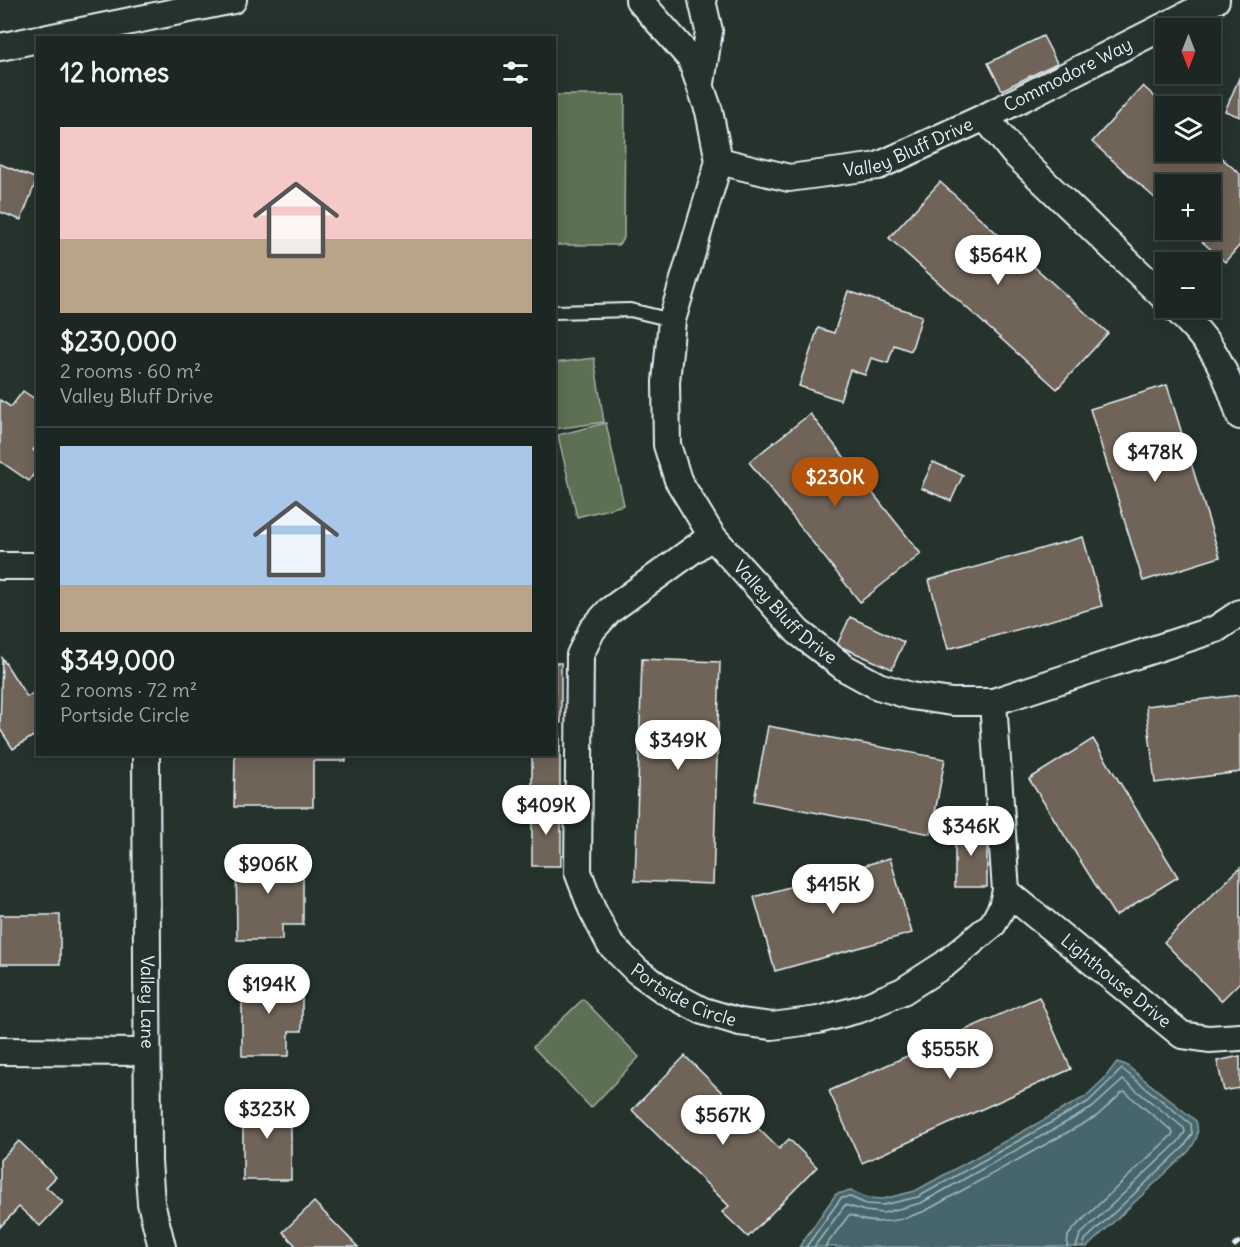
<!DOCTYPE html>
<html lang="en">
<head>
<meta charset="utf-8">
<style>
	body { margin:0; font-family:Delius,sans-serif; background:#252e2a; color:#f1f3f6; height:100vh; display:flex; flex-direction:column; font-size:22px; white-space:nowrap }
	* { box-sizing:border-box; margin:0 }
	p { font-size:20px; color:#a0a5a5 }
	.icon { flex:none; width:33px; height:33px; fill:none; stroke:currentColor; stroke-width:2; stroke-linecap:round; stroke-linejoin:round }
	.map { position:relative; flex:1; overflow:hidden }
	.panel { position:absolute; left:36px; top:36px; width:520px; height:720px; display:flex; flex-direction:column; background:#1c2622; border-radius:0px; box-shadow:0 3px 15px #0003,0 0 0 2px #3a4340 }
	.panel>* { flex:none }
	.needle { width:39px; rotate:180deg }
	.controls { position:absolute; left:1155px; top:18px; display:grid; gap:12px }
	.controls a { display:grid; place-items:center; width:66px; height:66px; border-radius:0px; background:#1c2622; box-shadow:0 3px 15px #0003,0 0 0 2px #3a4340; font-size:30px }
	.price { position:absolute; translate:-50% -51px; padding:0 14px; border-radius:21px; background:#fff; color:#222; font-size:20px; line-height:39px; filter:drop-shadow(0 2px 3px #0008) }
	.price::after { content:''; position:absolute; left:50%; top:36px; width:18px; height:14px; margin-left:-9px; background:inherit; clip-path:polygon(0 0,100% 0,50% 100%) }
	.price.selected { background:#b45309; color:#fff }
	ul { padding:0; list-style:none }
	li { display:grid; align-content:center; gap:12px; height:318px; padding:0 24px }
	li+li { border-top:2px solid #3a4340 }
	li span { display:grid; place-items:center; height:186px; border-radius:0px; color:#555 }
	li>.icon { margin-inline-start:auto }
	span .icon { width:108px; height:108px; fill:#fffc; stroke-width:1 }
	li b { font-size:26px }
	h2 { display:flex; justify-content:space-between; align-items:center; height:72px; padding:0 24px; font-size:26px }
	.map>svg:first-child { display:block }
	.green { fill:#5c7053; stroke:#a2b0a6; stroke-width:1.5 }
	.water { fill:#46666c; stroke:#879ea4; stroke-width:1.5 }
	.lines { fill:none; stroke-linecap:round; stroke-linejoin:round }
	.shore { stroke:#a7b9c0; stroke-width:1.5 }
	.building { fill:#6f6459; stroke:#e8f1f8; stroke-width:1.5 }
	.service-casing { stroke:#e8f1f8; stroke-width:16 }
	.minor-casing { stroke:#e8f1f8; stroke-width:30 }
	.service { stroke:#26332d; stroke-width:12 }
	.minor { stroke:#26332d; stroke-width:26 }
	.rail { stroke:#e8f1f8; stroke-width:4.5; stroke-dasharray:9 4.5; stroke-linecap:butt }
	.labels { text-anchor:middle; stroke-width:6; stroke-linejoin:round; paint-order:stroke }
	.street-label { font-size:18px; fill:#e8f1f8; stroke:#26332d }
</style>
</head>
<body>
<div class="map">
<svg width="1240" height="1247" viewBox="0 0 1240 1247">
	<rect width="100%" height="100%" fill="#26332d"/>
	<filter id="ink" filterUnits="userSpaceOnUse"><feTurbulence type="fractalNoise" baseFrequency=".0167" numOctaves="2"/><feDisplacementMap in="SourceGraphic" scale="12" xChannelSelector="R" yChannelSelector="G"/><feConvolveMatrix kernelMatrix="1 2 1 2 8 2 1 2 1" color-interpolation-filters="sRGB"/></filter>
	<g filter="url(#ink)">
		<g class="green">
			<path d="M 555,95 L 625,95 L 624,238 L 618,245 L 555,245 Z"/>
			<path d="M 594,358 L 604,422 L 555,429 L 555,363 Z"/>
			<path d="M 606,423 L 624,505 L 577,517 L 558,435 Z"/>
			<path d="M 583,999 L 639,1057 L 591,1108 L 533,1047 Z"/>
		</g>
		<path class="water" d="M 1117,1062 L 1126,1065 L 1196,1121 C 1200,1134 1196,1141 1189,1151 L 1087,1247 L 799,1247 L 836,1194 L 851,1191 L 868,1198 L 883,1199 L 915,1191 L 1085,1097 L 1104,1079 Z"/>
		<g class="lines">
			<g class="shore">
				<path d="M 806,1247 L 841,1198 L 850,1197 L 866,1204 L 883,1205 L 918,1197 L 1088,1102 L 1122,1069 L 1191,1124 L 1192,1134 L 1184,1147 L 1085,1240 L 1083,1247"/>
				<path d="M 814,1247 L 845,1205 L 865,1211 L 883,1213 L 921,1203 L 1092,1108 L 1123,1080 L 1184,1128 L 1185,1132 L 1178,1142 L 1080,1235 L 1076,1247"/>
				<path d="M 825,1247 L 849,1215 C 854,1216 858,1218 863,1220 C 884,1225 905,1219 925,1211 L 1097,1116 L 1122,1093 L 1125,1092 L 1172,1131 L 1173,1134 L 1074,1228 L 1068,1236 L 1067,1247"/>
			</g>
		</g>
		<g class="building">
			<path d="M 1043,36 L 1057,63 L 1002,90 L 988,63 Z"/>
			<path d="M 1240,76 L 1240,117 L 1225,111 Z"/>
			<path d="M 1143,86 L 1166,107 L 1166,152 L 1210,152 L 1210,148 L 1240,174 L 1240,245 L 1225,262 L 1189,230 L 1210,230 L 1210,184 L 1166,184 L 1166,208 L 1092,142 Z"/>
			<path d="M 0,164 L 37,179 L 21,220 L 0,212 Z"/>
			<path d="M 940,182 L 1108,333 L 1057,389 L 889,238 Z"/>
			<path d="M 848,291 L 922,316 L 911,351 L 894,345 L 888,363 L 871,358 L 865,375 L 850,370 L 840,400 L 799,386 L 818,328 L 834,333 Z"/>
			<path d="M 1167,385 L 1220,557 L 1143,581 L 1090,409 Z"/>
			<path d="M 23,391 L 38,401 L 38,444 L 33,450 L 38,453 L 38,468 L 29,481 L 0,461 L 0,400 L 11,407 Z"/>
			<path d="M 810,414 L 921,554 L 860,602 L 749,462 Z"/>
			<path d="M 933,462 L 963,475 L 951,501 L 921,488 Z"/>
			<path d="M 1083,537 L 1102,606 L 948,649 L 929,580 Z"/>
			<path d="M 850,617 L 904,642 L 892,669 L 837,645 Z"/>
			<path d="M 2,658 L 27,697 L 38,690 L 38,733 L 13,749 L 0,729 Z"/>
			<path d="M 642,659 L 720,662 L 713,884 L 635,881 Z"/>
			<rect x="555" y="663" width="6" height="60"/>
			<path d="M 1240,695 L 1240,772 L 1155,783 L 1146,706 Z"/>
			<path d="M 768,726 L 945,759 L 931,834 L 754,801 Z"/>
			<path d="M 555,732 L 560,732 L 560,792 L 532,792 L 532,754 L 555,754 Z"/>
			<path d="M 1093,739 L 1178,877 L 1115,916 L 1029,779 Z"/>
			<path d="M 235,754 L 346,754 L 346,761 L 313,761 L 313,807 L 234,807 Z"/>
			<rect x="532" y="806" width="29" height="60"/>
			<rect x="955" y="827" width="32" height="60"/>
			<path d="M 236,855 L 303,855 L 303,925 L 282,925 L 282,940 L 237,940 Z"/>
			<path d="M 890,858 L 912,933 L 775,971 L 754,897 Z"/>
			<path d="M 1240,868 L 1240,982 L 1221,1001 L 1164,942 Z"/>
			<rect x="0" y="915" width="60" height="49"/>
			<path d="M 242,975 L 290,975 L 290,995 L 302,995 L 302,1031 L 289,1031 L 289,1056 L 242,1056 Z"/>
			<path d="M 1039,997 L 1071,1069 L 862,1163 L 829,1091 Z"/>
			<path d="M 685,1056 L 779,1149 L 789,1139 L 817,1167 L 748,1237 L 722,1212 L 729,1206 L 632,1110 Z"/>
			<path d="M 1240,1056 L 1240,1088 L 1224,1091 L 1217,1061 Z"/>
			<rect x="243" y="1100" width="48" height="80"/>
			<path d="M 19,1141 L 56,1177 L 46,1187 L 63,1202 L 40,1226 L 19,1207 L 0,1227 L 0,1160 Z"/>
			<path d="M 314,1202 L 358,1247 L 297,1247 L 283,1232 Z"/>
		</g>
		<g class="lines">
			<defs>
				<path id="service" d="M 555,312 L 630,310 L 672,320"/>
				<g id="minor">
					<path id="s1" d="M 639,0 L 691,59 L 709,111 L 719,161 L 672,320 L 666,382 L 667,445 L 678,480 L 712,536 L 798,632 L 845,668 L 878,686 L 911,696 L 952,702 L 993,702 L 1216,629 L 1240,613"/>
					<path d="M 48,38 L 233,0"/>
					<path d="M 0,47 L 38,39"/>
					<path d="M 701,83 L 709,31 L 702,0"/>
					<path id="s2" d="M 985,117 L 1216,0"/>
					<path id="s3" d="M 719,161 L 789,178 L 878,166 L 985,117 L 1014,153 L 1166,299"/>
					<path d="M 1175,308 C 1214,345 1224,365 1240,416"/>
					<path id="s4" d="M 712,536 L 609,611 L 592,630 L 580,655 L 578,872 L 592,909 L 610,944 L 637,971 L 665,991 L 703,1011 L 740,1022 L 772,1026 L 818,1020 L 860,1009 L 903,991 L 945,964 L 993,924 L 1002,907 L 1006,891 L 993,702"/>
					<path d="M 0,566 L 38,566"/>
					<path id="s5" d="M 146,754 L 148,1161 L 151,1203 L 162,1247"/>
					<path id="s6" d="M 1006,891 L 1182,1035 L 1209,1039 L 1240,1037"/>
					<path d="M 0,1051 L 147,1052"/>
				</g>
			</defs>
			<use href="#service" class="service-casing"/>
			<use href="#minor" class="minor-casing"/>
			<use href="#service" class="service"/>
			<use href="#minor" class="minor"/>
			<path class="rail" d="M 1233,1247 L 1240,1241"/>
		</g>
	</g>
	<g class="labels">
		<g class="street-label">
			<text dy="6" stroke="none"><textPath href="#s2" startOffset="93">Commodore Way</textPath></text>
			<text dy="6" stroke="none"><textPath href="#s3" startOffset="196">Valley Bluff Drive</textPath></text>
			<text dy="6" stroke="none"><textPath href="#s1" startOffset="684">Valley Bluff Drive</textPath></text>
			<text dy="6" stroke="none"><textPath href="#s6" startOffset="142">Lighthouse Drive</textPath></text>
			<text dy="6" stroke="none"><textPath href="#s4" startOffset="568">Portside Circle</textPath></text>
			<text dy="6" stroke="none"><textPath href="#s5" startOffset="248">Valley Lane</textPath></text>
		</g>
	</g>
</svg>
<div class="controls">
<a><svg class="needle" viewBox="-14 -14 28 28"><path d="M0-13l5 13h-10z" fill="#e53935"/><path d="M0 13l5-13h-10z" fill="#a0a5a5"/></svg></a>
<a><svg class="icon" aria-label="layers" viewBox="0 0 24 24"><path d="M12 4l9 5-9 5-9-5zM3 14l9 5 9-5"/></svg></a>
<a>+</a>
<a>−</a>
</div>
<b class="price" style="left:998px;top:286px">$564K</b>
<b class="price" style="left:1155px;top:483px">$478K</b>
<b class="price selected" style="left:835px;top:508px">$230K</b>
<b class="price" style="left:678px;top:771px">$349K</b>
<b class="price" style="left:546px;top:836px">$409K</b>
<b class="price" style="left:971px;top:857px">$346K</b>
<b class="price" style="left:268px;top:895px">$906K</b>
<b class="price" style="left:833px;top:915px">$415K</b>
<b class="price" style="left:269px;top:1015px">$194K</b>
<b class="price" style="left:950px;top:1080px">$555K</b>
<b class="price" style="left:267px;top:1140px">$323K</b>
<b class="price" style="left:723px;top:1146px">$567K</b>
<section class="panel">
<h2>12 homes<svg class="icon" aria-label="filters" viewBox="0 0 24 24"><path d="M4 7h16M4 17h16"/><circle cx="9" cy="7" r="2"/><circle cx="15" cy="17" r="2"/></svg></h2>
<ul>
<li><span style="background:linear-gradient(#f6c9c9 60%,#b9a48a 0)"><svg class="icon" aria-label="home" viewBox="0 0 24 24"><path d="M3 11l9-7 9 7M6 9v11h12V9"/></svg></span><div><b>$230,000</b><p>2 rooms · 60 m²</p><p>Valley Bluff Drive</p></div></li>
<li><span style="background:linear-gradient(#a9c7e8 75%,#b9a48a 0)"><svg class="icon" aria-label="home" viewBox="0 0 24 24"><path d="M3 11l9-7 9 7M6 9v11h12V9"/></svg></span><div><b>$349,000</b><p>2 rooms · 72 m²</p><p>Portside Circle</p></div></li>
</ul>
</section>
</div>
</body>
</html>
